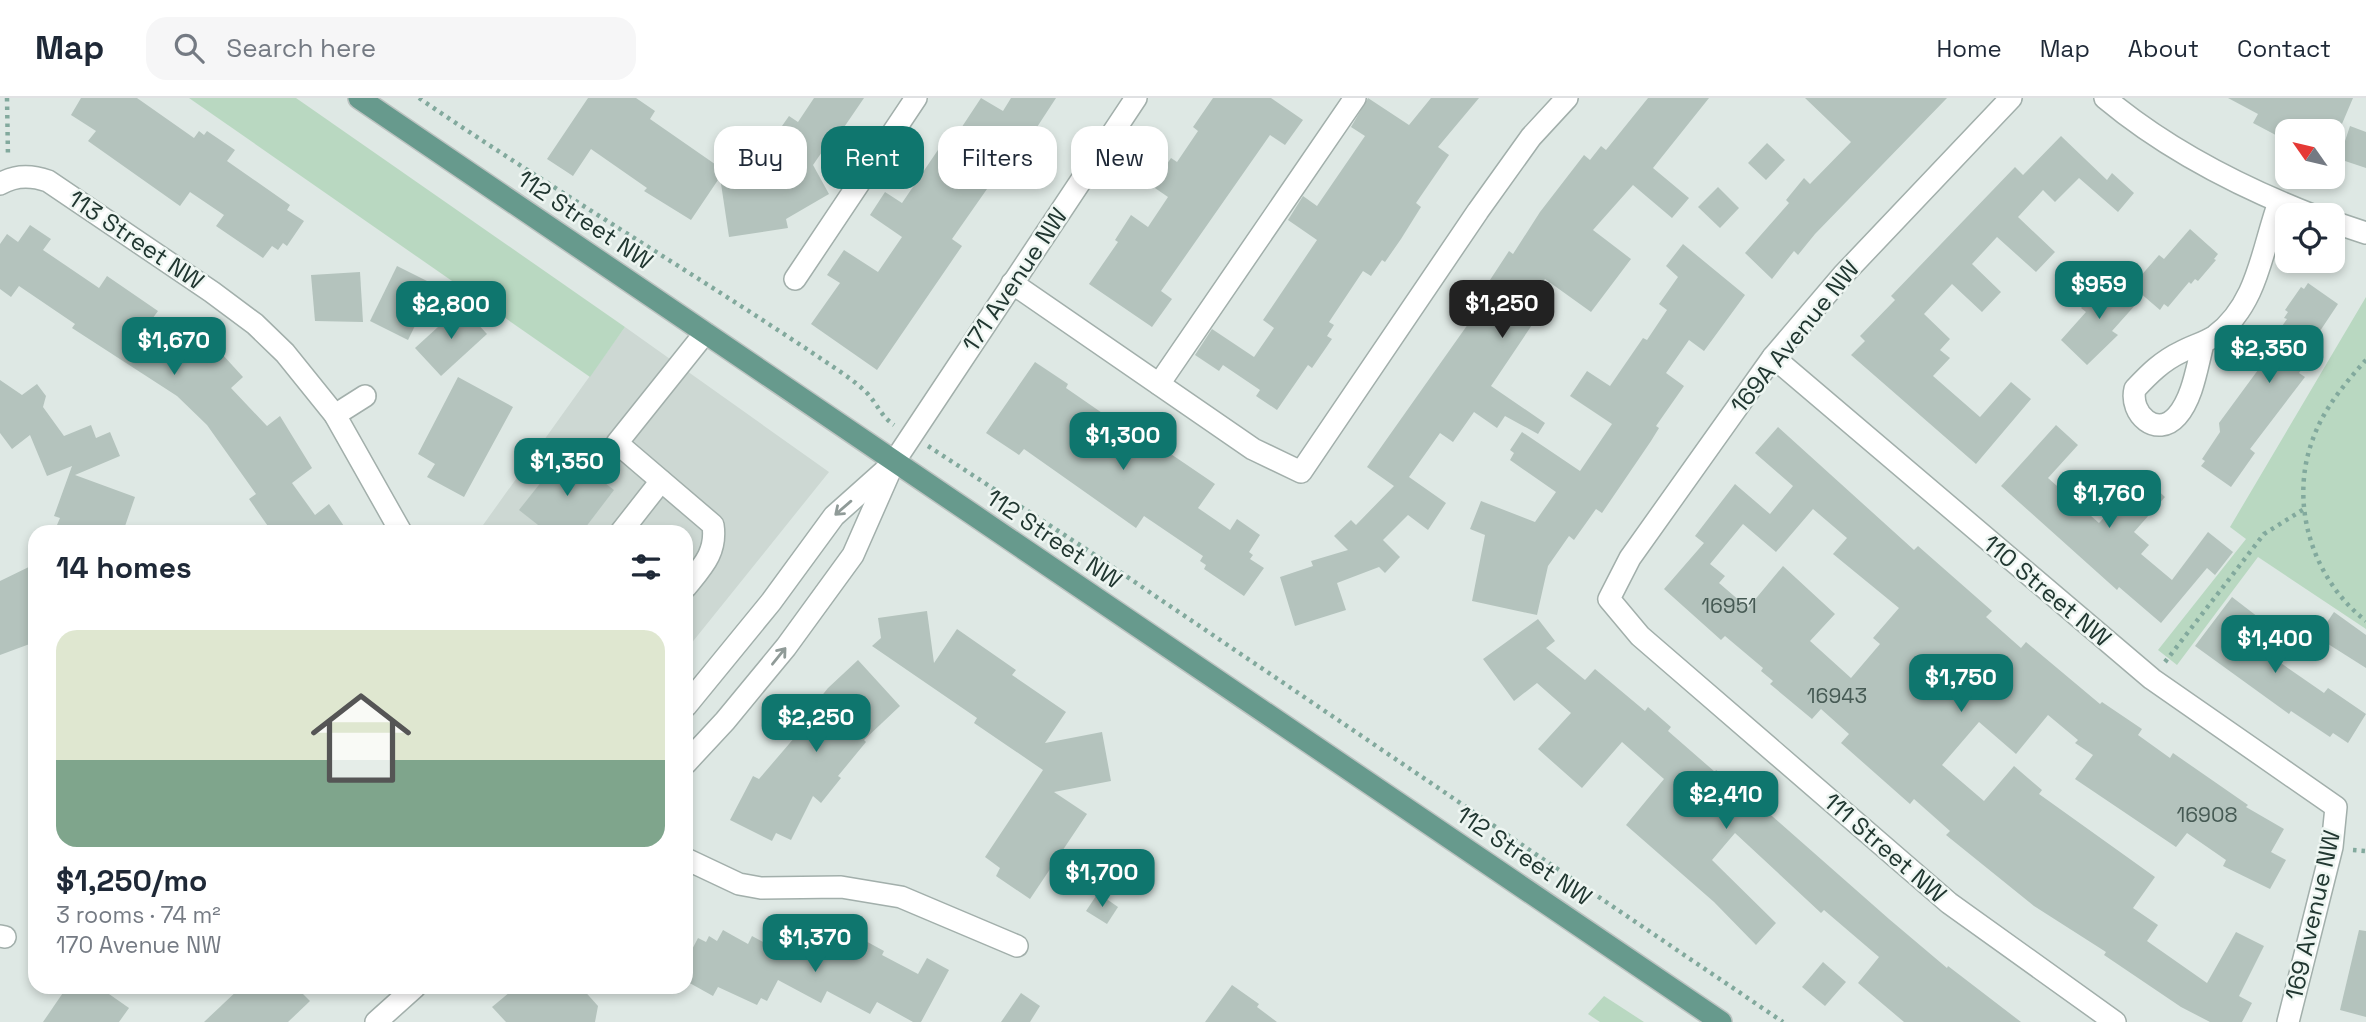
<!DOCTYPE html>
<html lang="en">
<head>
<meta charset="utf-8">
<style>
	body { margin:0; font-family:"Space Grotesk",sans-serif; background:#f6f6f7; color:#1f2937; height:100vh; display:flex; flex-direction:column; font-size:26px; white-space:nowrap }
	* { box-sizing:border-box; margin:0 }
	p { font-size:23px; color:#747a83 }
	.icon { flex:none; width:38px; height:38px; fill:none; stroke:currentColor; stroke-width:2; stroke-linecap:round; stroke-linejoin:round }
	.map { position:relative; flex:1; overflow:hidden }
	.sheet { position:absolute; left:28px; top:427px; width:665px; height:469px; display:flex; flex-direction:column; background:#fff; border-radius:21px; box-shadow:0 4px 10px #0003 }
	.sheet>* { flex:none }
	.hud { position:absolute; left:714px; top:28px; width:665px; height:63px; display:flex; gap:14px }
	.needle { width:46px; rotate:304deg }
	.buttons { position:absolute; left:2275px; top:21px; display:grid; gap:14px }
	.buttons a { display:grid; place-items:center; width:70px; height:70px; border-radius:14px; background:#fff; box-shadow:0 4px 10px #0003; font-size:35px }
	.price { position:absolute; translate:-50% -60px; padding:0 16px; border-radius:14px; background:#0f766e; color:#fff; font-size:23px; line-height:46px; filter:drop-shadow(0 2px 4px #0008) }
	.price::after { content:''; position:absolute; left:50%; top:42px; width:21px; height:16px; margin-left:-10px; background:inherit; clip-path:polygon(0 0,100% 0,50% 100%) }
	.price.on { background:#222; color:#fff }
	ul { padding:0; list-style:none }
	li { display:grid; align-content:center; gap:14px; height:371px; padding:0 28px }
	li span { display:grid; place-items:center; height:217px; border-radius:21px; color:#555 }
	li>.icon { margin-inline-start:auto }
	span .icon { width:126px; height:126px; fill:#fffc; stroke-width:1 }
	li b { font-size:30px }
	h2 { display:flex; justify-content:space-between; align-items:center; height:84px; padding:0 28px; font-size:30px }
	.pill { padding:0 24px; border-radius:21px; background:#fff; box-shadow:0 4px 10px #0003; font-size:24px; line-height:63px }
	.pill.on { background:#0f766e; color:#fff }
	header { display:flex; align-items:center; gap:42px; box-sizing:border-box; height:98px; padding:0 35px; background:#fff; border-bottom:2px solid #e0e1e3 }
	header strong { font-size:33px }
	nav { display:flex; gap:38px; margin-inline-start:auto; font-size:24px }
	.search { width:490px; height:63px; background:#f6f6f7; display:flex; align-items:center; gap:18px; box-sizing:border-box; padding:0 24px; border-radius:21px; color:#747a83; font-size:26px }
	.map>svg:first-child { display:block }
	.built { fill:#cdd8d3 }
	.green { fill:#b9d8c1 }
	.building { fill:#b4c3bd; fill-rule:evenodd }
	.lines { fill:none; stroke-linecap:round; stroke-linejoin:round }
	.minor-casing { stroke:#a2afab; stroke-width:24 }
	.major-casing { stroke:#bcc3c1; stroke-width:24 }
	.path { stroke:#82a99d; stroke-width:4.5; stroke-dasharray:3.5 5; stroke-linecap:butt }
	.minor { stroke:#fff; stroke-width:21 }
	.major { stroke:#679a8d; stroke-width:21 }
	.oneway { stroke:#909b98 }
	.labels { text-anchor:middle; stroke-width:5; stroke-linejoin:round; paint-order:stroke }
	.number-label { font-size:21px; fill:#465a54 }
	.street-label { font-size:24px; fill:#213731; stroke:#eef6f2 }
</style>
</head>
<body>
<header>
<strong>Map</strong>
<div class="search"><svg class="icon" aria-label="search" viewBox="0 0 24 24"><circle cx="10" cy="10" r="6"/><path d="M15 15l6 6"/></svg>Search here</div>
<nav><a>Home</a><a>Map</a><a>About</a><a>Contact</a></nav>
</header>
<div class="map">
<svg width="2366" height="924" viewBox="0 0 2366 924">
	<rect width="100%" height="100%" fill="#dee8e4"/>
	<path class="built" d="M 625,229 L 829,374 L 686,552 L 686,434 L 478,434 Z"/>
	<g class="green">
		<path d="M 189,0 L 296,0 L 625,229 L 590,279 Z"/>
		<path d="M 2366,199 L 2366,531 L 2258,459 L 2177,567 L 2158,552 L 2246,441 L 2230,429 Z"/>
		<path d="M 1604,898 L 1644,924 L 1600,924 L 1588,916 Z"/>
	</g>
	<g class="building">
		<path d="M 81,0 L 137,0 L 194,40 L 199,33 L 204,37 L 207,33 L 235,52 L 227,63 L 290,107 L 287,112 L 304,123 L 287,148 L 283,145 L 278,152 L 272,148 L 263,160 L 216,128 L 224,117 L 190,94 L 180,108 L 88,43 L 96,33 L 71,17 Z"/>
		<path d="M 588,0 L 636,0 L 655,13 L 650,21 L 722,71 L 756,65 L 789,18 L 798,24 L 814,0 L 864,0 L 836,41 L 833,38 L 813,67 L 829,96 L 786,121 L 788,130 L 729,139 L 720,79 L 691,122 L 644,93 L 647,90 L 591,51 L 573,78 L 547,61 Z"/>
		<path d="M 981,0 L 1003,13 L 1011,0 L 1056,0 L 1026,46 L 1030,49 L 1011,78 L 1001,71 L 952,141 L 962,148 L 877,272 L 811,226 L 840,185 L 827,177 L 844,152 L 878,174 L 902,139 L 870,117 L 885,94 L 902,105 L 940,49 L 946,53 Z"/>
		<path d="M 1213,0 L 1271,0 L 1303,22 L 1285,47 L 1270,37 L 1161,193 L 1172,201 L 1152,229 L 1089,186 L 1118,144 L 1115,142 L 1131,117 L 1148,129 L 1168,99 L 1152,88 L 1171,60 L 1177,64 L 1198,33 L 1193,29 Z"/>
		<path d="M 1368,0 L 1409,27 L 1431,0 L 1479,0 L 1438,49 L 1449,57 L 1416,105 L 1421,109 L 1401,141 L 1385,164 L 1382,162 L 1371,178 L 1363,173 L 1329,224 L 1334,227 L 1327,238 L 1332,241 L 1312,270 L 1308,267 L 1277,312 L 1256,298 L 1260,292 L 1223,267 L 1219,273 L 1195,257 L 1212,231 L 1254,259 L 1274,230 L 1263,222 L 1317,142 L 1288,122 L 1303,98 L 1317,108 L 1365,38 L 1351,29 Z"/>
		<path d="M 1648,0 L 1709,0 L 1653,70 L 1689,100 L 1672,120 L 1633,87 L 1593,132 L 1631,161 L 1591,214 L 1545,181 L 1523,213 L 1536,221 L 1491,288 L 1545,325 L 1538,336 L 1505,318 L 1497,330 L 1474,314 L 1453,344 L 1440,335 L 1409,379 L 1446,405 L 1428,432 L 1408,417 L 1383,442 L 1400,459 L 1385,475 L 1379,469 L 1337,485 L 1346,512 L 1295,528 L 1280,479 L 1313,468 L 1311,463 L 1348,452 L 1334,438 L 1351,422 L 1356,427 L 1394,388 L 1367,369 L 1478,212 L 1473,208 L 1509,153 L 1513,156 L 1540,114 L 1584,57 L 1590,62 L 1601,48 L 1606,52 Z"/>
		<path d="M 1805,0 L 1947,0 L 1815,136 L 1798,157 L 1794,153 L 1772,181 L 1745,155 L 1789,105 L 1786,102 L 1804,80 L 1810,86 L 1851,44 Z"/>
		<path d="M 2228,0 L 2353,0 L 2339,33 L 2287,33 L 2287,43 L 2253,25 L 2258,16 Z"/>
		<path d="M 2350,28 L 2366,34 L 2366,70 L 2339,61 Z"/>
		<path d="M 2061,38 L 2107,82 L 2112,75 L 2134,95 L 2118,114 L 2079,80 L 2055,104 L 2043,92 L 2018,119 L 2055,154 L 2036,174 L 1997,139 L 1972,166 L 2001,194 L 1982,214 L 1952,186 L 1924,216 L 1950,241 L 1940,252 L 1950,260 L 1933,278 L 1980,319 L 2011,284 L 2031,301 L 1976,366 L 1851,257 L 1865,243 L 1860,238 L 1895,202 L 1891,198 L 2015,69 L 2023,77 Z"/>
		<path d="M 1767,45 L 1785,62 L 1766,82 L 1748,65 Z"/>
		<path d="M 1718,89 L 1739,110 L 1720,130 L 1698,109 Z"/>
		<path d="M 30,127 L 51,141 L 43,152 L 99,190 L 107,178 L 158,213 L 147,228 L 180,251 L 191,235 L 222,256 L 243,279 L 231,290 L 267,328 L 280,318 L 312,370 L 292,385 L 315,417 L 329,406 L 348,434 L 272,434 L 249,401 L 256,396 L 207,327 L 177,298 L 72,230 L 75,226 L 19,188 L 11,199 L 0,191 L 0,146 L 7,136 L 18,144 Z"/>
		<path d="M 2190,131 L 2218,156 L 2214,161 L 2216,162 L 2198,183 L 2195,181 L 2191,186 L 2189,184 L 2168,209 L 2164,206 L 2160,212 L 2132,188 L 2159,157 L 2164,161 Z"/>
		<path d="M 1683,146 L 1745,197 L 1704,253 L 1689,242 L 1666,275 L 1684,288 L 1656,328 L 1659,330 L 1651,343 L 1602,415 L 1596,411 L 1574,442 L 1569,438 L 1548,468 L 1537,517 L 1472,503 L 1485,437 L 1470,431 L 1481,403 L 1535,424 L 1556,394 L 1510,362 L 1514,355 L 1510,352 L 1522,334 L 1580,373 L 1612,326 L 1570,298 L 1587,273 L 1610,288 L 1643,240 L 1647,242 L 1667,212 L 1659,206 L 1678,179 L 1666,168 Z"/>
		<path d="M 397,168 L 435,187 L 408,242 L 370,223 Z"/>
		<path d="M 360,174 L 363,224 L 315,223 L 311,177 Z"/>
		<path d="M 2109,179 L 2137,205 L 2112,233 L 2118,237 L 2087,267 L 2061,242 L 2086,214 L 2081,210 Z"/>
		<path d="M 2308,185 L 2338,206 L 2316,239 L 2321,243 L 2299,275 L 2305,279 L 2250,351 L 2255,355 L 2231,389 L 2201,368 L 2205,363 L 2202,361 L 2220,334 L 2219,325 L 2269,257 L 2267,256 L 2271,250 L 2268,248 L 2287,221 L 2284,220 L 2288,214 L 2285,212 L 2301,189 L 2304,191 Z"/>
		<path d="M 461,208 L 487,236 L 441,278 L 415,250 Z"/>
		<path d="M 1035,264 L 1068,286 L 1066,290 L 1134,337 L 1137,333 L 1215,386 L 1198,410 L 1230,432 L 1237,421 L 1260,437 L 1249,454 L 1253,457 L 1250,461 L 1264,470 L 1244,498 L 1204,471 L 1206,467 L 1200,463 L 1203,458 L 1144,418 L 1136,430 L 1024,351 L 1019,357 L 986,335 Z"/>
		<path d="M 458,279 L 513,309 L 464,399 L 427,379 L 435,366 L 418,356 Z"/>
		<path d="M 0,282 L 22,297 L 37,286 L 46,298 L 43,309 L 64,338 L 91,327 L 96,340 L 110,334 L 120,358 L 75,377 L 135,399 L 123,434 L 54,434 L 60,420 L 54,418 L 72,368 L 47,378 L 30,337 L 12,351 L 0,335 Z"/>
		<path d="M 2056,327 L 2078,347 L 2048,380 L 2099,425 L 2142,378 L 2165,399 L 2134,434 L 2149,447 L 2141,456 L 2172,482 L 2208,434 L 2233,454 L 2215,477 L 2207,470 L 2161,525 L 2119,489 L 2117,492 L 2001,388 Z"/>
		<path d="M 1778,329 L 1914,452 L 1918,448 L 1992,513 L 1986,519 L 2021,550 L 2026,544 L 2100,606 L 2102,604 L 2142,631 L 2138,637 L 2170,660 L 2173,655 L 2248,707 L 2246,709 L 2284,731 L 2271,754 L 2286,762 L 2270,791 L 2223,768 L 2226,762 L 2187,735 L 2176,749 L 2075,681 L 2093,657 L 2075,645 L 2078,642 L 2048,617 L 2016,656 L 1979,624 L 1942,667 L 1984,703 L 2014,668 L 2042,692 L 2039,696 L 2155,779 L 2133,810 L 2158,827 L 2147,843 L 2207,885 L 2236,834 L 2264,848 L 2239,898 L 2252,905 L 2242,924 L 2210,924 L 2181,909 L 2104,857 L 2106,854 L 2034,808 L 1946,737 L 1950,733 L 1914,701 L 1910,706 L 1841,645 L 1849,636 L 1821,611 L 1812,621 L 1770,586 L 1773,583 L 1761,573 L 1763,570 L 1725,538 L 1721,542 L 1664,491 L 1704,445 L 1695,438 L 1735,386 L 1770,416 L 1793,388 L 1755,355 ZM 1813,411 L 1847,440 L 1833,456 L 1899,510 L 1873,540 L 1880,546 L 1851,580 L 1810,543 L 1835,516 L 1783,468 L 1748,510 L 1719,485 L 1725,478 L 1710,466 L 1743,426 L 1776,454 Z"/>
		<path d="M 565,354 L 614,392 L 582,434 L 547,434 L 519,412 Z"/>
		<path d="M 35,466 L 35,544 L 0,557 L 0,483 Z"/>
		<path d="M 2232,499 L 2258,519 L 2243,539 L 2324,595 L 2328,590 L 2366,616 L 2348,645 L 2333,635 L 2330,639 L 2291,613 L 2289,616 L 2195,548 Z"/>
		<path d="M 927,513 L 934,565 L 957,531 L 1016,572 L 1012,577 L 1066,614 L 1045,645 L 1102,634 L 1111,683 L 1054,694 L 1087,716 L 1030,801 L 996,778 L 1000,770 L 985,759 L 1043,672 L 974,625 L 977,620 L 872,548 L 881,540 L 878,520 Z"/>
		<path d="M 2334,514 L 2366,537 L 2366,570 L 2317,539 Z"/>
		<path d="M 1538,521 L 1555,543 L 1546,550 L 1585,582 L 1595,571 L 1645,613 L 1648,609 L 1671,629 L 1668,633 L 1715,674 L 1716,672 L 1764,711 L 1889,821 L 1947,870 L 1948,868 L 2021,924 L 1904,924 L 1858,885 L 1879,859 L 1824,812 L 1821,815 L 1735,735 L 1712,762 L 1776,825 L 1756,847 L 1714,804 L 1626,727 L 1664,681 L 1622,644 L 1582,690 L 1538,651 L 1571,615 L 1537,585 L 1514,603 L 1483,561 Z"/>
		<path d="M 858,562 L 900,608 L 864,642 L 866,644 L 838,678 L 841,680 L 821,705 L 813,698 L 791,742 L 776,735 L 772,743 L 730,722 L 753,678 L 759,681 L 795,639 L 791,636 L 828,590 Z"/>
		<path d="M 1098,795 L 1118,809 L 1107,826 L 1086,813 Z"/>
		<path d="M 723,832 L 748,846 L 752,838 L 796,862 L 804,846 L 821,854 L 829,839 L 855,853 L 862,841 L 884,853 L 882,857 L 918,876 L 927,860 L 949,872 L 921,924 L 913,924 L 877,904 L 870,916 L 827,893 L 821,905 L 778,882 L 767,903 L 761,900 L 757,907 L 718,889 L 713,898 L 686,883 L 686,863 L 698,840 L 706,844 L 709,838 L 717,843 Z"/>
		<path d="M 2359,832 L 2366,833 L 2366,919 L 2340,912 Z"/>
		<path d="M 1823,864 L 1846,884 L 1825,908 L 1802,889 Z"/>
		<path d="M 1232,887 L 1259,906 L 1257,909 L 1277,924 L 1205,924 Z"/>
		<path d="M 67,889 L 99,889 L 129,910 L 119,924 L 43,924 Z"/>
		<path d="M 241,889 L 296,889 L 310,903 L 288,924 L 204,924 Z"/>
		<path d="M 516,889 L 581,889 L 598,908 L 595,924 L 506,924 L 492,909 Z"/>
		<path d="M 1021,895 L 1040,908 L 1030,924 L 1001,924 Z"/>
	</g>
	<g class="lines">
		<defs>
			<g id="minor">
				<path d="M 2011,0 L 1843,177 L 1773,259 L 1630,460 L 1609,501 L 1640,538 L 1949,805 L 2115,924"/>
				<path d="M 2105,0 C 2166,51 2238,88 2312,117"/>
				<path d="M 0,86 C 15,77 31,77 48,83 L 212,194 L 255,226 L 285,255 L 335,317 L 401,434"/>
				<path d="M 2333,124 L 2366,135"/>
				<path d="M 795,181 L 916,0"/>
				<path d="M 1012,185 L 1253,351 L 1301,374 L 1478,113 L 1531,39 L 1567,0"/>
				<path d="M 2203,246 C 2197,268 2193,300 2177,318 C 2157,341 2129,316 2135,291 C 2149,276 2162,263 2181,254 C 2192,248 2204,245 2215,238 C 2258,206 2262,151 2279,104"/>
				<path d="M 1773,259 L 2152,581 L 2336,709 L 2332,749 L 2288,924"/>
				<path d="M 1159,286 L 1355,0"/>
				<path d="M 335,317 L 365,298"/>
				<path d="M 621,434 L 661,383"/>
				<path d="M 686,489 C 703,468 717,454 713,427 L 617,345 L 705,235"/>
				<path d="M 686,608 L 771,504 L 834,418 L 890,368"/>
				<path d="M 686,665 L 725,623 L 786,549 L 853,457 L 894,364 L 1136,0"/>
				<path d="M 686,761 L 739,786 L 761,790 L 841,789 L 901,799 L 1017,848"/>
				<path d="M 0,838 L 5,839"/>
				<path d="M 376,924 L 415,889"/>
			</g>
			<path id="major" d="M 359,0 L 1721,924"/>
		</defs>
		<use href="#minor" class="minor-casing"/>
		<use href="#major" class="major-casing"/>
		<g class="path">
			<path d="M 7,0 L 8,59"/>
			<path d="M 419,0 C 553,92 694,175 829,266 C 842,275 856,284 867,295 C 878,307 881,318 894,327"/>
			<path d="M 2366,262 C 2346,284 2325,309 2314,338 C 2288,403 2311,480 2366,523"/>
			<path d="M 928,348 L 1089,453 L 1783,924"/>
			<path d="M 2165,564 L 2264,436 L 2304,411"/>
			<path d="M 2353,752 L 2366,753"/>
		</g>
		<use href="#minor" class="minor"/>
		<use href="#major" class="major"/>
	</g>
	<defs><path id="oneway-shaft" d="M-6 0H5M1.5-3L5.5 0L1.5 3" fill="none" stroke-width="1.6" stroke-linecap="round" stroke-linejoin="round" transform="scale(1.75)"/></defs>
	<g class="oneway">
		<use href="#oneway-shaft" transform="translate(843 410) rotate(139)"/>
		<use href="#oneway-shaft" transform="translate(779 558) rotate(-51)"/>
	</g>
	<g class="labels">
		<g class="number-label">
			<text x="1729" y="515">16951</text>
			<text x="1837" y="605">16943</text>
			<text x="2207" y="724">16908</text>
		</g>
		<g class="street-label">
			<text transform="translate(585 122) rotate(34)" y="8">112 Street NW</text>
			<text transform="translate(136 142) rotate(34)" y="8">113 Street NW</text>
			<text transform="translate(1015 182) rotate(-56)" y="8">171 Avenue NW</text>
			<text transform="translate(1795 239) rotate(-51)" y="8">169A Avenue NW</text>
			<text transform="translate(1054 441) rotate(34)" y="8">112 Street NW</text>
			<text transform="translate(2047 493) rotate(40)" y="8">110 Street NW</text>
			<text transform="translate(1885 750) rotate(41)" y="8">111 Street NW</text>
			<text transform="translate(1524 758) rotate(34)" y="8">112 Street NW</text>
			<text transform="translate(2313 817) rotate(-77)" y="8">169 Avenue NW</text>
		</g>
	</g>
</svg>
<div class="buttons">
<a><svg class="needle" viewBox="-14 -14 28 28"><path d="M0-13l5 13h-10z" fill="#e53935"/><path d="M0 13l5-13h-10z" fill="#747a83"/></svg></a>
<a><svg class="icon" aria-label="locate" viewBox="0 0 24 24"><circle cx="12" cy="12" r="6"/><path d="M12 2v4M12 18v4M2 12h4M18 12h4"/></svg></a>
</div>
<b class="price" style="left:2099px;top:223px">$959</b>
<b class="price on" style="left:1502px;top:242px">$1,250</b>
<b class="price" style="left:451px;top:243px">$2,800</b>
<b class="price" style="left:174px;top:279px">$1,670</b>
<b class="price" style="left:2269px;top:287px">$2,350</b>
<b class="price" style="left:1123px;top:374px">$1,300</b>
<b class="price" style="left:567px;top:400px">$1,350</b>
<b class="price" style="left:2109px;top:432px">$1,760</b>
<b class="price" style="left:2275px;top:577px">$1,400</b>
<b class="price" style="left:1961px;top:616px">$1,750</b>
<b class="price" style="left:816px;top:656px">$2,250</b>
<b class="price" style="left:1726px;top:733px">$2,410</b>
<b class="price" style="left:1102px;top:811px">$1,700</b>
<b class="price" style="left:815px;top:876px">$1,370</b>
<div class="hud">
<a class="pill">Buy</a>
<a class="pill on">Rent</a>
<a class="pill">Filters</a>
<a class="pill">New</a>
</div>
<section class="sheet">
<h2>14 homes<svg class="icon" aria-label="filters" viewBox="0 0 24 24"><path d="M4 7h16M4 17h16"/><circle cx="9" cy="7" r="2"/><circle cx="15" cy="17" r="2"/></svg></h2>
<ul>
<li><span style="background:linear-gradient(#dfe7d0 60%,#7fa58c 0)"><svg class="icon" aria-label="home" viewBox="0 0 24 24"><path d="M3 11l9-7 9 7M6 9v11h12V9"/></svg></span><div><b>$1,250/mo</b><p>3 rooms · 74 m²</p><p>170 Avenue NW</p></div></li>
</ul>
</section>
</div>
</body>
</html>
